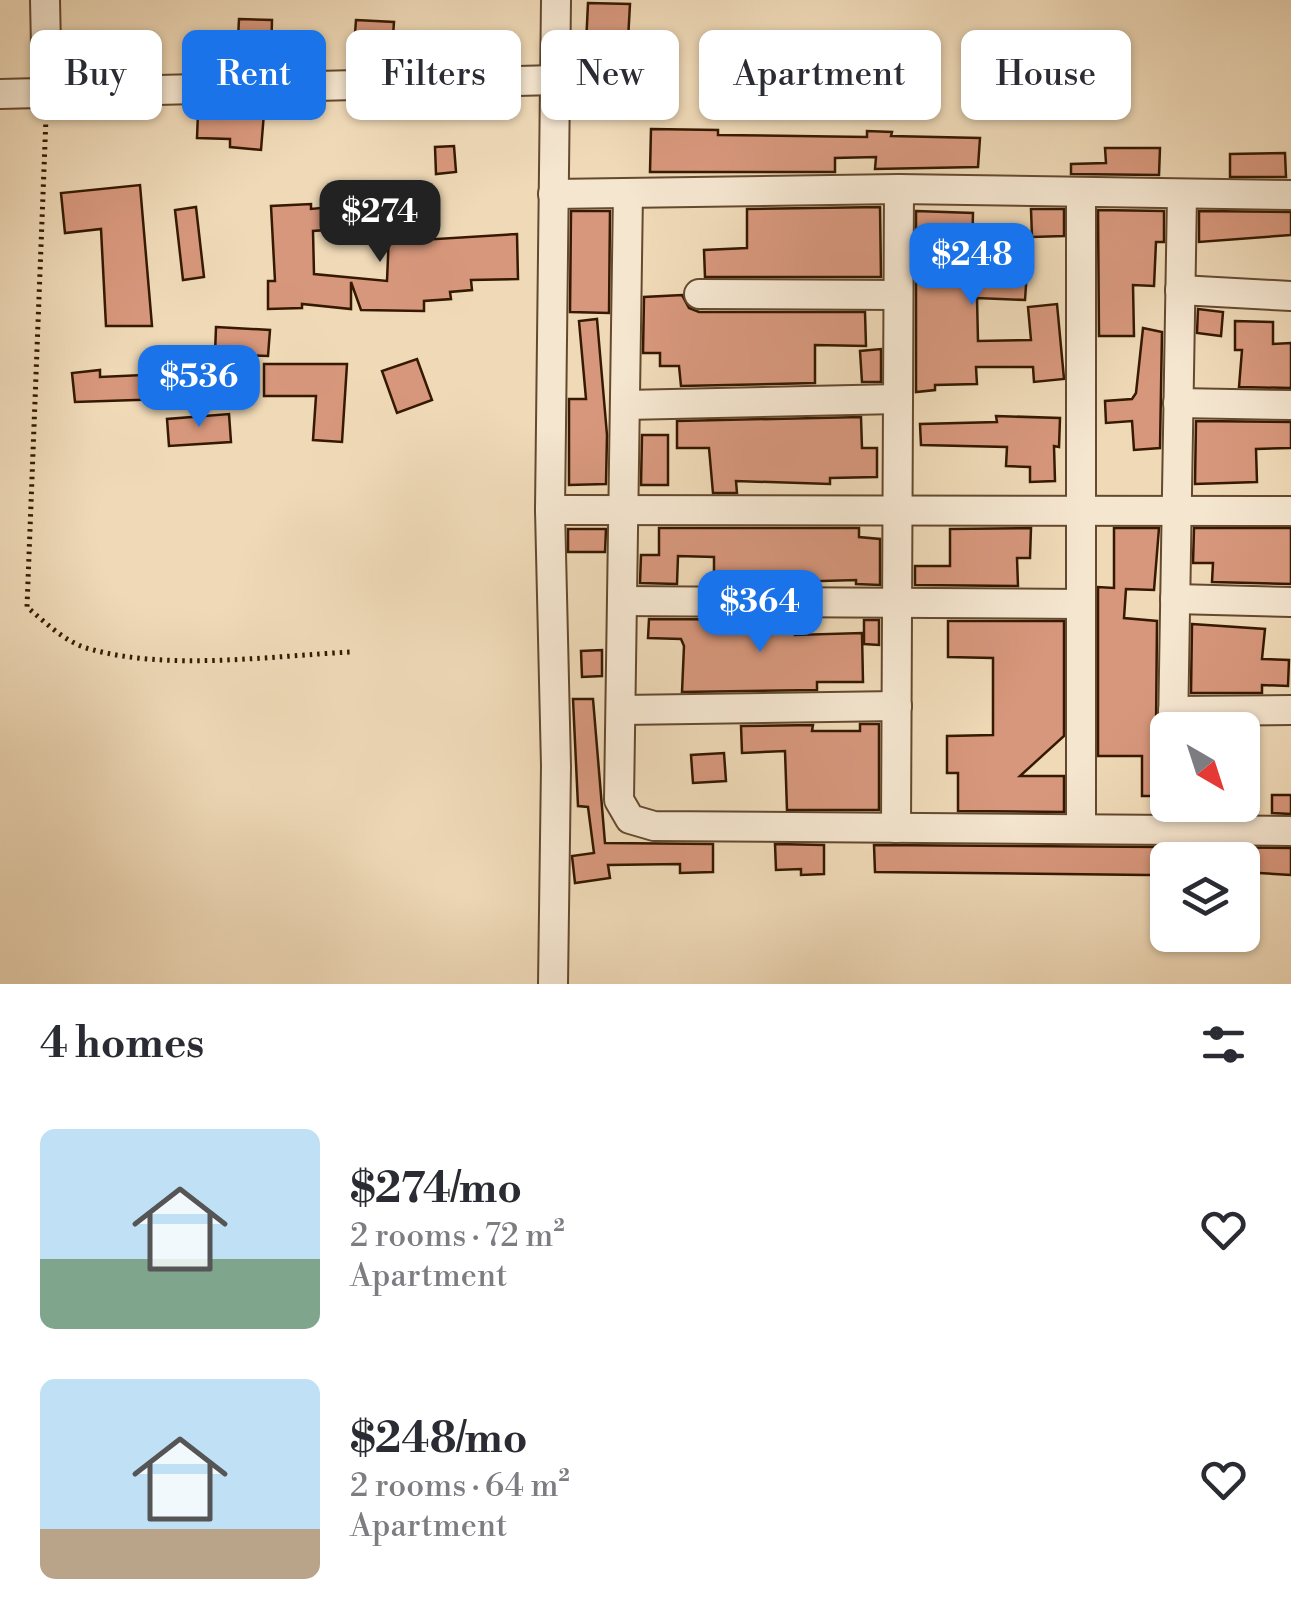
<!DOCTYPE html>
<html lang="en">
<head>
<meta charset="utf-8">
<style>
	body { margin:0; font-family:"Libre Bodoni",serif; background:#f2f2f3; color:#2b2b33; height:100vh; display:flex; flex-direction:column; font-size:38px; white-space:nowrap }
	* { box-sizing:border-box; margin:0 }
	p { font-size:32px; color:#7c7c81 }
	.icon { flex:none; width:55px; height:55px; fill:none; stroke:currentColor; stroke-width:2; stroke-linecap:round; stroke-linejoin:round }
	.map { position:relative; height:984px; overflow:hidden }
	.details { display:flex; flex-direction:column; background:#fff; flex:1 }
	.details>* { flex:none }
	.hud { position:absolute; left:30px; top:30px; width:1232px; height:90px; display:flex; gap:20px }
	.needle { width:65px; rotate:141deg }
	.tools { position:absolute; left:1150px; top:712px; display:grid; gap:20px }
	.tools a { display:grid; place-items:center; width:110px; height:110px; border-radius:15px; background:#fff; box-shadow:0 2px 8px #0004; font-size:50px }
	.price { position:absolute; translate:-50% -85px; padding:0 22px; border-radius:20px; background:#1a73e8; color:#fff; font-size:32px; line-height:65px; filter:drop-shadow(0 2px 5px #0008) }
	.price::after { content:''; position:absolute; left:50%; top:60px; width:30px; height:22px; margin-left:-15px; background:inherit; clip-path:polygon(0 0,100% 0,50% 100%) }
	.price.active { background:#222; color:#fff }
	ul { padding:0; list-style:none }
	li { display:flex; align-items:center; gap:30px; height:250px; padding:0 40px }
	li span { display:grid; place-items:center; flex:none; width:280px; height:200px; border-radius:15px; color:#555 }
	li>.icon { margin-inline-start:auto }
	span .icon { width:120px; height:120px; fill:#fffc; stroke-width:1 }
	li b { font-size:42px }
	h2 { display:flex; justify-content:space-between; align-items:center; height:120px; padding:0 40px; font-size:42px }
	.chip { padding:0 35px; border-radius:15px; background:#fff; box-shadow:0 2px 8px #0004; font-size:35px; line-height:90px }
	.chip.active { background:#1a73e8; color:#fff }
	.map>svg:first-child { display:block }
	.building { fill:#d7977c; stroke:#351900; stroke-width:2.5 }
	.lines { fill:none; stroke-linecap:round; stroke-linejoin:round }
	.street-casing { stroke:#64492e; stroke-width:32 }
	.path { stroke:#351900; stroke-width:5; stroke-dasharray:2.5 5; stroke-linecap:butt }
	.street { stroke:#f5e6d0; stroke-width:28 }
</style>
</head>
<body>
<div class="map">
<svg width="1291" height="984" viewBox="0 0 1291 984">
	<rect width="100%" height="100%" fill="#efd9b7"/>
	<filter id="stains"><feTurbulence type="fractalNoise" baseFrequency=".002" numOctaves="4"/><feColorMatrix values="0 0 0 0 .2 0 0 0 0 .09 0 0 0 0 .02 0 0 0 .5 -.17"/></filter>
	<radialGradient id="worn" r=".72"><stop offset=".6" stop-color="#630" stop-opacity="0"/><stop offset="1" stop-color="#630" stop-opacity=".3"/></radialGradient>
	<g class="building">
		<path d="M 588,3 L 630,4 L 628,40 L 616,40 L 615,73 L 632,77 L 628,95 L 597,89 L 598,85 L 572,86 L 573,66 L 585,66 Z"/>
		<path d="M 239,19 L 272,20 L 271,60 L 237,59 Z"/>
		<path d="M 356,20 L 394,22 L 392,49 L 354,47 Z"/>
		<path d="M 233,111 L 264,113 L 261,150 L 230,147 L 230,139 L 197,138 L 198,113 Z"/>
		<path d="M 651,129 L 718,130 L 718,135 L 867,137 L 867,131 L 892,132 L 891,136 L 980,138 L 978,167 L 875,169 L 876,157 L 835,158 L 835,172 L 650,172 Z"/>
		<path d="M 454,146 L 456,172 L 436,174 L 435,147 Z"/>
		<path d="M 1105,148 L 1160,148 L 1159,175 L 1071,174 L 1071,164 L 1106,163 Z"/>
		<path d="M 1285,153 L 1286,177 L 1230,177 L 1230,154 Z"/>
		<path d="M 140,185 L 152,326 L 106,326 L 101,229 L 65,233 L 61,193 Z"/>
		<path d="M 311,204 L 311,209 L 353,205 L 355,228 L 313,231 L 314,274 L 387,281 L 389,233 L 421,233 L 421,240 L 517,234 L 518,279 L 471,280 L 472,290 L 450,292 L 451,299 L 424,301 L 424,311 L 361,310 L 351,282 L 351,309 L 302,304 L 302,308 L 268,309 L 268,281 L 275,281 L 271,206 Z"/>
		<path d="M 196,207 L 204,277 L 183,280 L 175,210 Z"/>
		<path d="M 880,207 L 881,277 L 705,277 L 704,250 L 747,248 L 747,209 Z"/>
		<path d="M 1031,209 L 1064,209 L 1064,236 L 1032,237 Z"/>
		<path d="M 1098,210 L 1164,211 L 1164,242 L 1156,242 L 1154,286 L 1133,285 L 1134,336 L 1099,336 Z"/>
		<path d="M 571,211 L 610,211 L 609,313 L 570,312 Z"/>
		<path d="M 916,211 L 973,213 L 972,254 L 1028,256 L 1025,300 L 977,298 L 978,341 L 1031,340 L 1028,307 L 1057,304 L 1064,379 L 1034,382 L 1033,367 L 976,367 L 977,384 L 935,385 L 935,390 L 916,392 Z"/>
		<path d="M 1199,211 L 1291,212 L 1291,235 L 1199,242 Z"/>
		<path d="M 682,295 L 689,308 L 699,312 L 865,312 L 866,346 L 815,345 L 815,383 L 681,386 L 679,366 L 660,366 L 660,353 L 643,353 L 644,297 Z"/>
		<path d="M 1198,309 L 1223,312 L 1221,336 L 1197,333 Z"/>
		<path d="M 597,319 L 607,435 L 606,484 L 569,485 L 569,399 L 586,399 L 579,321 Z"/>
		<path d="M 1235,321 L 1273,322 L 1273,344 L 1291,343 L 1291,388 L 1239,387 L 1242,350 L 1235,350 Z"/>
		<path d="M 216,327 L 270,330 L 268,356 L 215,354 Z"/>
		<path d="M 1143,328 L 1162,332 L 1160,448 L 1134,450 L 1132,421 L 1106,423 L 1105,401 L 1132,399 L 1136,393 Z"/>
		<path d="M 881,349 L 881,382 L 862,382 L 860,351 Z"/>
		<path d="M 417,359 L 432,400 L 397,413 L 382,371 Z"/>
		<path d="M 264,364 L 347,364 L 342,442 L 313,440 L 316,396 L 264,396 Z"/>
		<path d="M 100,370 L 100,377 L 165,374 L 166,399 L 75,402 L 72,373 Z"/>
		<path d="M 229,414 L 231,442 L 169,446 L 167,419 Z"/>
		<path d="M 996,416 L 1060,418 L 1059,447 L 1054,446 L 1055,481 L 1030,482 L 1030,467 L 1006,466 L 1007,447 L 921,445 L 920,424 L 997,422 Z"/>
		<path d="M 861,417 L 862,448 L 877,448 L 877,477 L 830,478 L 830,484 L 736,481 L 737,493 L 713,493 L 709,448 L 677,448 L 677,421 Z"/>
		<path d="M 1196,421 L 1291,422 L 1291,448 L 1256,449 L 1257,482 L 1195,484 Z"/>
		<path d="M 642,435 L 668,435 L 668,485 L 641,485 Z"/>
		<path d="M 659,528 L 859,528 L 859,537 L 880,539 L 880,585 L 856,584 L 856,580 L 714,584 L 714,557 L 678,556 L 677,584 L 640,583 L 641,555 L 659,555 Z"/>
		<path d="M 1031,528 L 1030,558 L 1017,558 L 1018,586 L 915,585 L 915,566 L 950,566 L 950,529 Z"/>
		<path d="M 1114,528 L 1159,528 L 1154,590 L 1126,589 L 1124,618 L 1157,621 L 1156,730 L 1164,745 L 1164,796 L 1142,796 L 1142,756 L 1098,756 L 1098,587 L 1114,588 Z"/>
		<path d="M 1194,528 L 1291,528 L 1291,584 L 1212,582 L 1213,563 L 1193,563 Z"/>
		<path d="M 568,529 L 606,529 L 605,552 L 568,552 Z"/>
		<path d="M 649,619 L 796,620 L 795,635 L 862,633 L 863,682 L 817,682 L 817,690 L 682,692 L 684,646 L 681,639 L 648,638 Z"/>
		<path d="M 864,620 L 879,620 L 879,645 L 864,644 Z"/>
		<path d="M 948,621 L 1064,621 L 1064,736 L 1020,776 L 1064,776 L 1064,812 L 958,811 L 958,773 L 947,773 L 947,736 L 993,735 L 993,658 L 948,657 Z"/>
		<path d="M 1192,624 L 1265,629 L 1262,659 L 1289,660 L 1288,686 L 1262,685 L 1262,693 L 1191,693 Z"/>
		<path d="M 602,650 L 602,676 L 582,677 L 581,651 Z"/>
		<path d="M 573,699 L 593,699 L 605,843 L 713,844 L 713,872 L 680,873 L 680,864 L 608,865 L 610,878 L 575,883 L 572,856 L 594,853 L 588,807 L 578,806 Z"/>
		<path d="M 860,724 L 879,724 L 879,810 L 787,810 L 785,751 L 742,753 L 741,726 L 813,725 L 812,731 L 860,731 Z"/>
		<path d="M 724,753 L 726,781 L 693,783 L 691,755 Z"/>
		<path d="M 1272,795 L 1291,795 L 1291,814 L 1272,813 Z"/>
		<path d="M 775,844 L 824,845 L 824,874 L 801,875 L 801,869 L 776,870 Z"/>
		<path d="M 874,845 L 1291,848 L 1291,875 L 1242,872 L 1242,860 L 1168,860 L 1168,874 L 1148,875 L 875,872 Z"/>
	</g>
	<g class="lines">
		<defs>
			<g id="street">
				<path d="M 45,0 L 47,94"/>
				<path d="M 0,94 L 555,80"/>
				<path d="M 628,193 L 619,800 L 630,819 L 654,826 L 1291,831"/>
				<path d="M 553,194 L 899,189 L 1291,195"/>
				<path d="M 1180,290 L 1291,296"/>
				<path d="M 699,294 L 898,295"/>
				<path d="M 1178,403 L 1291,405"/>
				<path d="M 625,405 L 898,399"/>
				<path d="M 550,510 L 1291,511"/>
				<path d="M 1175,599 L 1291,602"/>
				<path d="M 622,601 L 1081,604"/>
				<path d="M 621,710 L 897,706"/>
				<path d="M 1173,711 L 1291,710"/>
				<path d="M 1173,730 L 1182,195"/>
				<path d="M 896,828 L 899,189"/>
				<path d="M 1081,828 L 1081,193"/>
				<path d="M 553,984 L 556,766 L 550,510 L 556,0"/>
			</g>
		</defs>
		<use href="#street" class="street-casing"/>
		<path class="path" d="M 46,117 L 27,607 C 46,623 66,643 90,649 C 167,671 271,656 351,652"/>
		<use href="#street" class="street"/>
	</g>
	<rect width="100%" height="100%" filter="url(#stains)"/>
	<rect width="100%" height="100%" fill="url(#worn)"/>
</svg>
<div class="tools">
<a><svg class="needle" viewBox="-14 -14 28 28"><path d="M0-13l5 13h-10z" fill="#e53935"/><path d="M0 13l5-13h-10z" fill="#7c7c81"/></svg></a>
<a><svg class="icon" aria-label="layers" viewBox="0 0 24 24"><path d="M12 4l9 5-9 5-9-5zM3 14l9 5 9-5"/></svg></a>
</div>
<b class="price active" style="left:380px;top:265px">$274</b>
<b class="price" style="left:972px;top:308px">$248</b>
<b class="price" style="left:199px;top:430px">$536</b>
<b class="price" style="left:760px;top:655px">$364</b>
<div class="hud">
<a class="chip">Buy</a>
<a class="chip active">Rent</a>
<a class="chip">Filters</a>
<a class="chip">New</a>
<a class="chip">Apartment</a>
<a class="chip">House</a>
</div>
</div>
<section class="details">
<h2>4 homes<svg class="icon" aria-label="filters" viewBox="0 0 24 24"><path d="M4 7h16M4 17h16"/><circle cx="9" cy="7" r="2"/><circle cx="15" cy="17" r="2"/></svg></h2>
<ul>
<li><span style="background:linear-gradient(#bfe0f5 65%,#7fa58c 0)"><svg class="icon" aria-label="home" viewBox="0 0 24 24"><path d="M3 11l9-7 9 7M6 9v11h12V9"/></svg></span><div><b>$274/mo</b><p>2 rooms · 72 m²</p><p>Apartment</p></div><svg class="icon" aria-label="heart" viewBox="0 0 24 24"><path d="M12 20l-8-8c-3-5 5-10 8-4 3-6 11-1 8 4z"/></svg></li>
<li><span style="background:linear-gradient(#bfe0f5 75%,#b9a48a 0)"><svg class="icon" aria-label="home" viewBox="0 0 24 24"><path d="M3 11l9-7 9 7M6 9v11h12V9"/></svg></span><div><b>$248/mo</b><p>2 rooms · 64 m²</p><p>Apartment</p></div><svg class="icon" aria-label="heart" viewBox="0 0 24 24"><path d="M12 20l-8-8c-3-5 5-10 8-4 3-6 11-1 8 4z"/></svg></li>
</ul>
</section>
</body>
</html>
